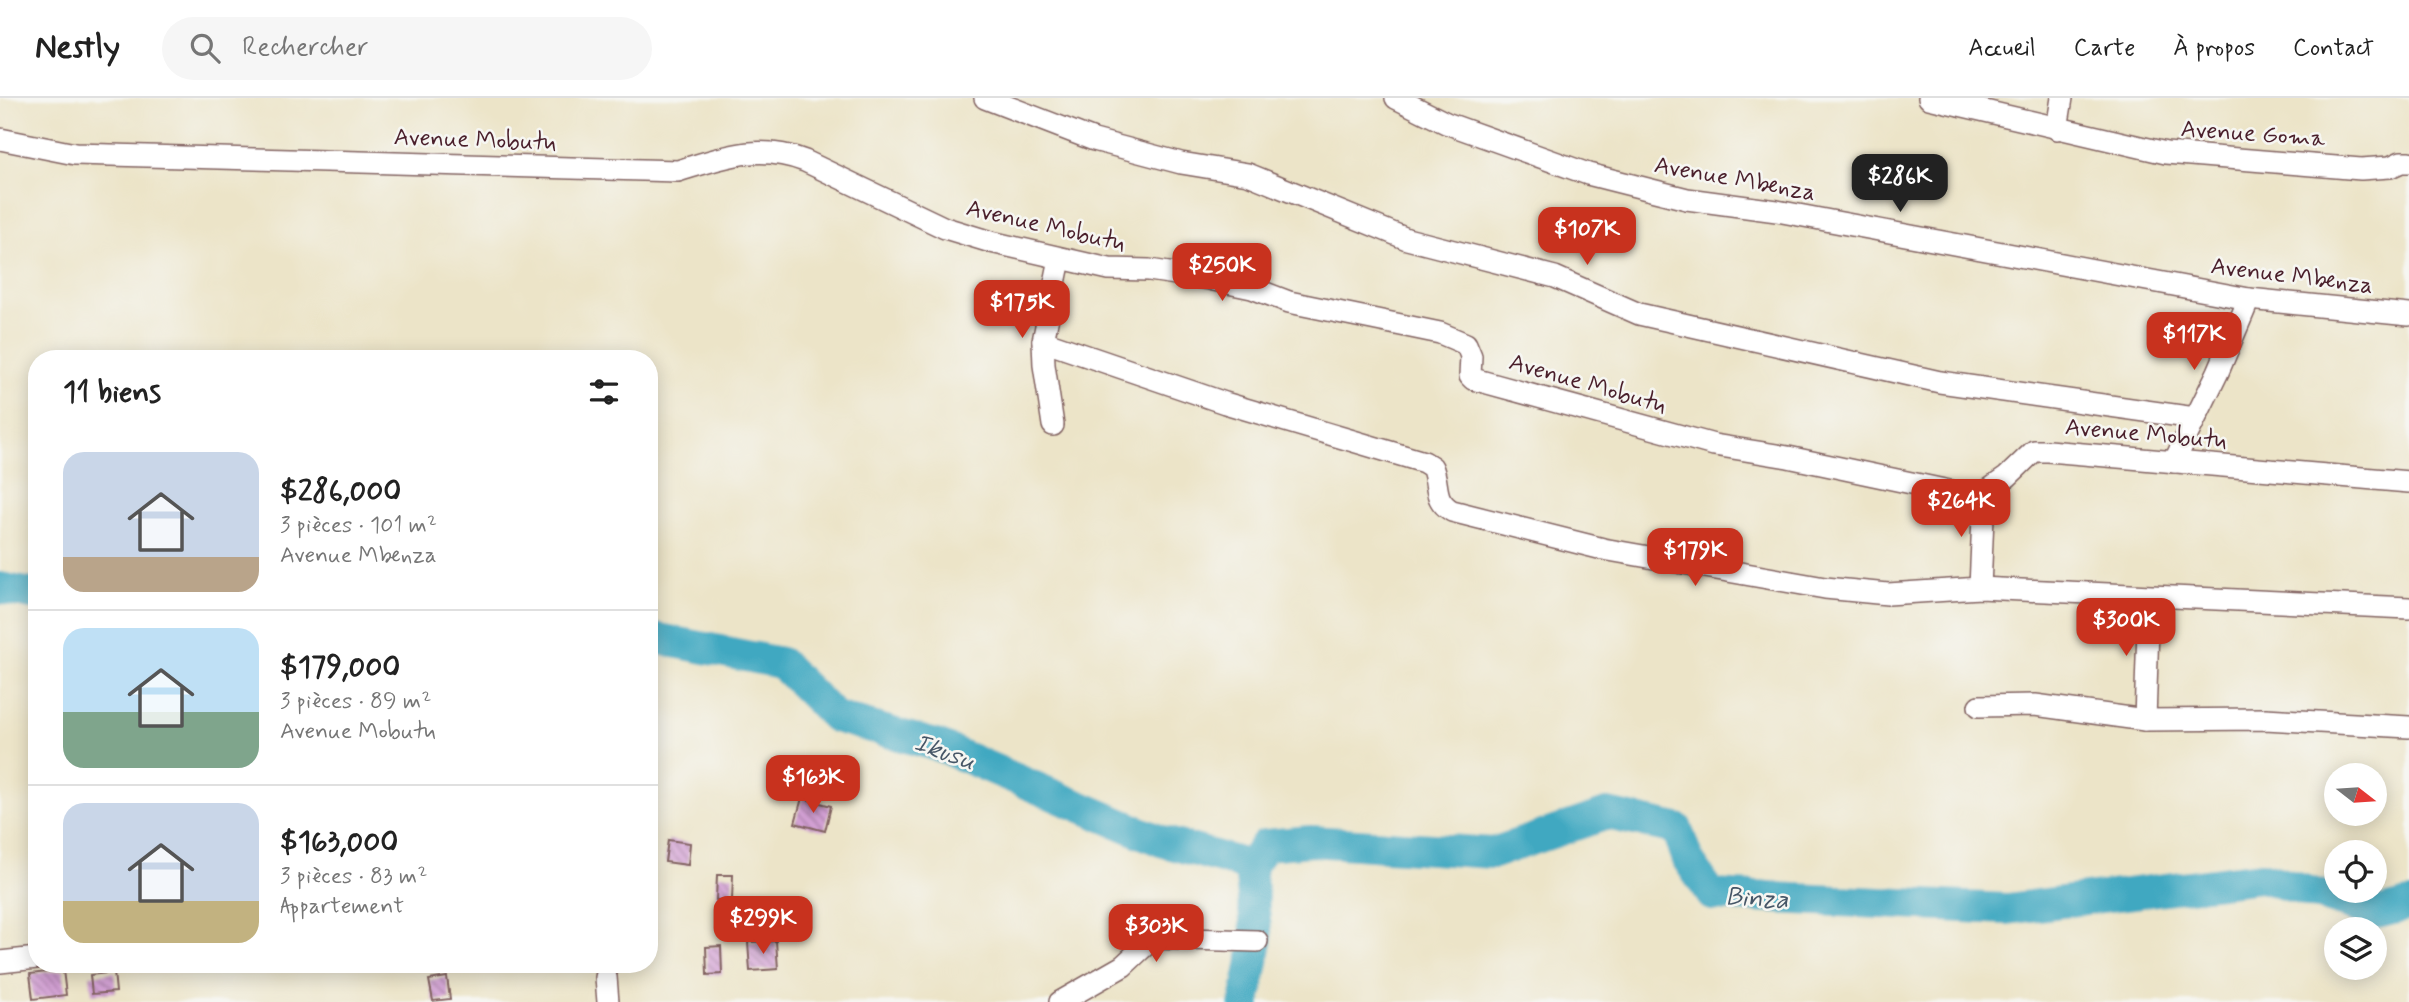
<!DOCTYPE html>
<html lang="fr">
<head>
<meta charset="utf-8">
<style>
	body { margin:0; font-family:Mynerve,sans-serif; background:#f6f6f6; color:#222; height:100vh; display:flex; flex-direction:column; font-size:26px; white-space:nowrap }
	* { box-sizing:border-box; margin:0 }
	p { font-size:23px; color:#767676 }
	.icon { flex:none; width:38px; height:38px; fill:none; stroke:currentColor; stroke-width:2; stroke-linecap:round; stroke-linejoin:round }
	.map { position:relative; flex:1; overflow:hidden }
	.sheet { position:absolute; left:28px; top:252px; width:630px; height:623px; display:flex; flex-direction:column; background:#fff; border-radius:28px; box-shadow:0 4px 18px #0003 }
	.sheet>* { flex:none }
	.needle { width:46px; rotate:107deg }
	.tools { position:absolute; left:2324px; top:665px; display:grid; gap:14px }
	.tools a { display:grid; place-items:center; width:63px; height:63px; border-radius:50%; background:#fff; box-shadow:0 4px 18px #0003; font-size:35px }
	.price { position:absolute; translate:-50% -60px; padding:0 16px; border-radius:14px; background:#c8321e; color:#fff; font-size:23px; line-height:46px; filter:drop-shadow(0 2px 4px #0008) }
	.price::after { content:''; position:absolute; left:50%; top:42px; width:21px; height:16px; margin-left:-10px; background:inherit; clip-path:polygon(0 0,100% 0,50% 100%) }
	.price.active { background:#222; color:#fff }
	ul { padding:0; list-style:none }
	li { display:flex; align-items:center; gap:21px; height:175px; padding:0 35px }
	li+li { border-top:2px solid #e0e0e0 }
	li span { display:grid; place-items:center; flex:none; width:196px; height:140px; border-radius:21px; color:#555 }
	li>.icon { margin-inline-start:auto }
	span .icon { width:84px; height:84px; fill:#fffc; stroke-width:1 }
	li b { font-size:30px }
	h2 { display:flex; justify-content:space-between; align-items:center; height:84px; padding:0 35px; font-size:30px }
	header { display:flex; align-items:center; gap:42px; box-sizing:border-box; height:98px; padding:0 35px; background:#fff; border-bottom:2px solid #e0e0e0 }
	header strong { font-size:33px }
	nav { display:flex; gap:38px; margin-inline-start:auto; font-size:24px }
	.search { width:490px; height:63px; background:#f6f6f6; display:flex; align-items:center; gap:18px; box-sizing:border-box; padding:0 24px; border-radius:38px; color:#767676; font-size:26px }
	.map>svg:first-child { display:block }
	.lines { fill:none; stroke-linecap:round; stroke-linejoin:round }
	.river { stroke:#41a8c1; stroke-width:32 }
	.building { fill:url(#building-back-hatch) }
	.street-casing { stroke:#836462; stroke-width:24 }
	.street { stroke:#fff; stroke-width:21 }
	.labels { text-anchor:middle; stroke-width:5; stroke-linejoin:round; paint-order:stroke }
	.street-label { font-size:24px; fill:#4a1f2b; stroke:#f6f6f2 }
	.water-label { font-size:26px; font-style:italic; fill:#465667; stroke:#f6f6f2 }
</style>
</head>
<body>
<header>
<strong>Nestly</strong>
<div class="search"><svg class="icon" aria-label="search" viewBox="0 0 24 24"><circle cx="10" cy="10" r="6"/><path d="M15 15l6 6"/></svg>Rechercher</div>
<nav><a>Accueil</a><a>Carte</a><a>À propos</a><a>Contact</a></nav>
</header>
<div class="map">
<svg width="2409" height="904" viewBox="0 0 2409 904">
	<defs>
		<pattern id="building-back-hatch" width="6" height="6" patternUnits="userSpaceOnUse" patternTransform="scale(1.75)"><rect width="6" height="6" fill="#d3a0d4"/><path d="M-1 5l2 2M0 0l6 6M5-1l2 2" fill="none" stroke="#ad82ac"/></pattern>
	</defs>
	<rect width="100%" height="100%" fill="#f6f6f2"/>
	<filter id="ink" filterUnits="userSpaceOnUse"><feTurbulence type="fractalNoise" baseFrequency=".0143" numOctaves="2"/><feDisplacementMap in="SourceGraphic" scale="14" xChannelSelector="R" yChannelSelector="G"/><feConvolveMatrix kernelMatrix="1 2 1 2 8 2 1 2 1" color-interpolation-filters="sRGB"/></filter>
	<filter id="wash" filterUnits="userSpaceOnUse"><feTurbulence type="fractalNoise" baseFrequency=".00686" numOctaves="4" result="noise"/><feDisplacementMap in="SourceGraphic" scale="28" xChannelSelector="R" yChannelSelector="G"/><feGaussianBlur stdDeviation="1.57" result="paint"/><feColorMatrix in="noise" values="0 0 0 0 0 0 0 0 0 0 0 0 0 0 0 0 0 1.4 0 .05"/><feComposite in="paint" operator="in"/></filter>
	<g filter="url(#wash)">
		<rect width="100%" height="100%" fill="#ece4c8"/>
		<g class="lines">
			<g class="river">
				<path d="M 0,490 L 37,497"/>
				<path d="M 649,539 L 781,565 L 835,619 L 939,648 L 1161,743 L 1250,768"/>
				<path d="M 1245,904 L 1257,843 L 1250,768 L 1265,747 L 1311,743 L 1493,755 L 1607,716 L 1677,731 L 1688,762 L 1712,797 L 2007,811 L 2261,779 L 2377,815 L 2409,807"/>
			</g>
		</g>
		<g id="blocks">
			<g class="building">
				<path d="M 802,700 L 831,708 L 825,733 L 795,725 Z"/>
				<path d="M 668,742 L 690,745 L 688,767 L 665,764 Z"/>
				<path d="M 717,777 L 733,777 L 732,802 L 716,802 Z"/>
				<path d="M 776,843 L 778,871 L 750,873 L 748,844 Z"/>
				<path d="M 721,848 L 722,876 L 707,877 L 706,849 Z"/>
				<path d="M 63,872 L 66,897 L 33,901 L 30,876 Z"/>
				<path d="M 114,874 L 116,894 L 92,896 L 90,877 Z"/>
				<path d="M 447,879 L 450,901 L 433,903 L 429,882 Z"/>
			</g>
		</g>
	</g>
	<g filter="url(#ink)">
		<use href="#blocks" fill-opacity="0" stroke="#836462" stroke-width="2"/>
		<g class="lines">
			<defs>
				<g id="street">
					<path d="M 985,0 L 1094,42 L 1181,65 L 1248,76 L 1407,141 L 1555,179 L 1639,216 L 1940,284 L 2195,320"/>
					<path d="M 1396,0 L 1446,25 L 1588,76 L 1687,101 L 1777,113 L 2249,201 L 2409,217"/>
					<path d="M 1929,0 L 2166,55 L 2361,71 L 2390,69 L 2401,64 L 2409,64"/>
					<path d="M 2057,31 L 2062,0"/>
					<path d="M 0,41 L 75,56 L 678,73 C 724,59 758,45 805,63 L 945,130 L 991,144 L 1109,171 L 1149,172 L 1209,181 L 1252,190 L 1289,204 L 1440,235 L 1466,246 L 1471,258 L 1470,278 L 1473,281 L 1714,347 L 1788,359 L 1954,394 L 1984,395 L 2007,379 L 2034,353 L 2048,353 L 2409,384"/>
					<path d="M 1043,243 L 1225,305 L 1424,364 L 1432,369 C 1440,388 1432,401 1452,413 L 1603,451 L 1825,490 L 1888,496 L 1980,490 L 2409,510"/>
					<path d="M 1053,327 L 1044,267 L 1043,243 L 1060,161"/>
					<path d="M 2174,364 L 2218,274 L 2249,201"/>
					<path d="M 1980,490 L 1984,395"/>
					<path d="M 1979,608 L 2035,607 L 2145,622 L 2265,621 L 2409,629"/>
					<path d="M 2145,622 L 2149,499"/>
					<path d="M 0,864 L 37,860"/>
					<path d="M 606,879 L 608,904"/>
					<path d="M 1060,904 L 1123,868 L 1153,840 L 1257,843"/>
				</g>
			</defs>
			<use href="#street" class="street-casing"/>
			<use href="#street" class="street"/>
		</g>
	</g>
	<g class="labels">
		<g class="street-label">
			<text transform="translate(2253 35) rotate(4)" y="8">Avenue Goma</text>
			<text transform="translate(475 41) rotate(2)" y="8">Avenue Mobutu</text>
			<text transform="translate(1735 80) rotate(10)" y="8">Avenue Mbenza</text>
			<text transform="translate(1046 127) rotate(13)" y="8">Avenue Mobutu</text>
			<text transform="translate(2292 177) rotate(7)" y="8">Avenue Mbenza</text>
			<text transform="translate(1588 285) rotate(16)" y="8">Avenue Mobutu</text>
			<text transform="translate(2146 335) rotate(5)" y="8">Avenue Mobutu</text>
		</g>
		<g class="water-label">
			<text transform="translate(945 653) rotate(20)" y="9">Ikusu</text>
			<text transform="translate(1757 799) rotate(3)" y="9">Binza</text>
		</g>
	</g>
</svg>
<div class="tools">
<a><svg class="needle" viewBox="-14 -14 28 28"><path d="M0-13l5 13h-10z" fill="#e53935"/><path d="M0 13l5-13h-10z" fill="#767676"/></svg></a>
<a><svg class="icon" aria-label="locate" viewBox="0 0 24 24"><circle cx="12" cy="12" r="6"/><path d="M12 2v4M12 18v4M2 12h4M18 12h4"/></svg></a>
<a><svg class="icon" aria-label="layers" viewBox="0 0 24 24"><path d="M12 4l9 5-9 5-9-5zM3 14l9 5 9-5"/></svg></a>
</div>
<b class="price active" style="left:1900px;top:116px">$286K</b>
<b class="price" style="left:1587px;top:169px">$107K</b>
<b class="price" style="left:1222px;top:205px">$250K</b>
<b class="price" style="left:1022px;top:242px">$175K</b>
<b class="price" style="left:2194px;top:274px">$117K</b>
<b class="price" style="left:1961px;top:441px">$264K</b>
<b class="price" style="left:1695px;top:490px">$179K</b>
<b class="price" style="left:2126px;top:560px">$300K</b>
<b class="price" style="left:813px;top:717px">$163K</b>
<b class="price" style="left:763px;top:858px">$299K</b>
<b class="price" style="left:1156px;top:866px">$303K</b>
<section class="sheet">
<h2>11 biens<svg class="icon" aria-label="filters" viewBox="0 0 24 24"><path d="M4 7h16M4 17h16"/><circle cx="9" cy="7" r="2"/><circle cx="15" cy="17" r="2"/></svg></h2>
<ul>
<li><span style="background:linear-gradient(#c9d6e8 75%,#b9a48a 0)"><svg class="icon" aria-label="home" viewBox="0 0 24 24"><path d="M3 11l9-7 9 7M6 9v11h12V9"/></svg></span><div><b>$286,000</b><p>3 pièces · 101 m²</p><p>Avenue Mbenza</p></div></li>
<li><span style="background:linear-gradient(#bfe0f5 60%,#7fa58c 0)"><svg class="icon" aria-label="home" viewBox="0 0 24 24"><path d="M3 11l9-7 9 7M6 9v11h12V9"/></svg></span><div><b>$179,000</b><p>3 pièces · 89 m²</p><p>Avenue Mobutu</p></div></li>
<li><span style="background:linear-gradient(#c9d6e8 70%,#c2b280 0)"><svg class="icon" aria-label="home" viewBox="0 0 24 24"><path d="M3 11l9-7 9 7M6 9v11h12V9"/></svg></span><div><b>$163,000</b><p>3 pièces · 83 m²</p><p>Appartement</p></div></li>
</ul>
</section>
</div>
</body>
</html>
